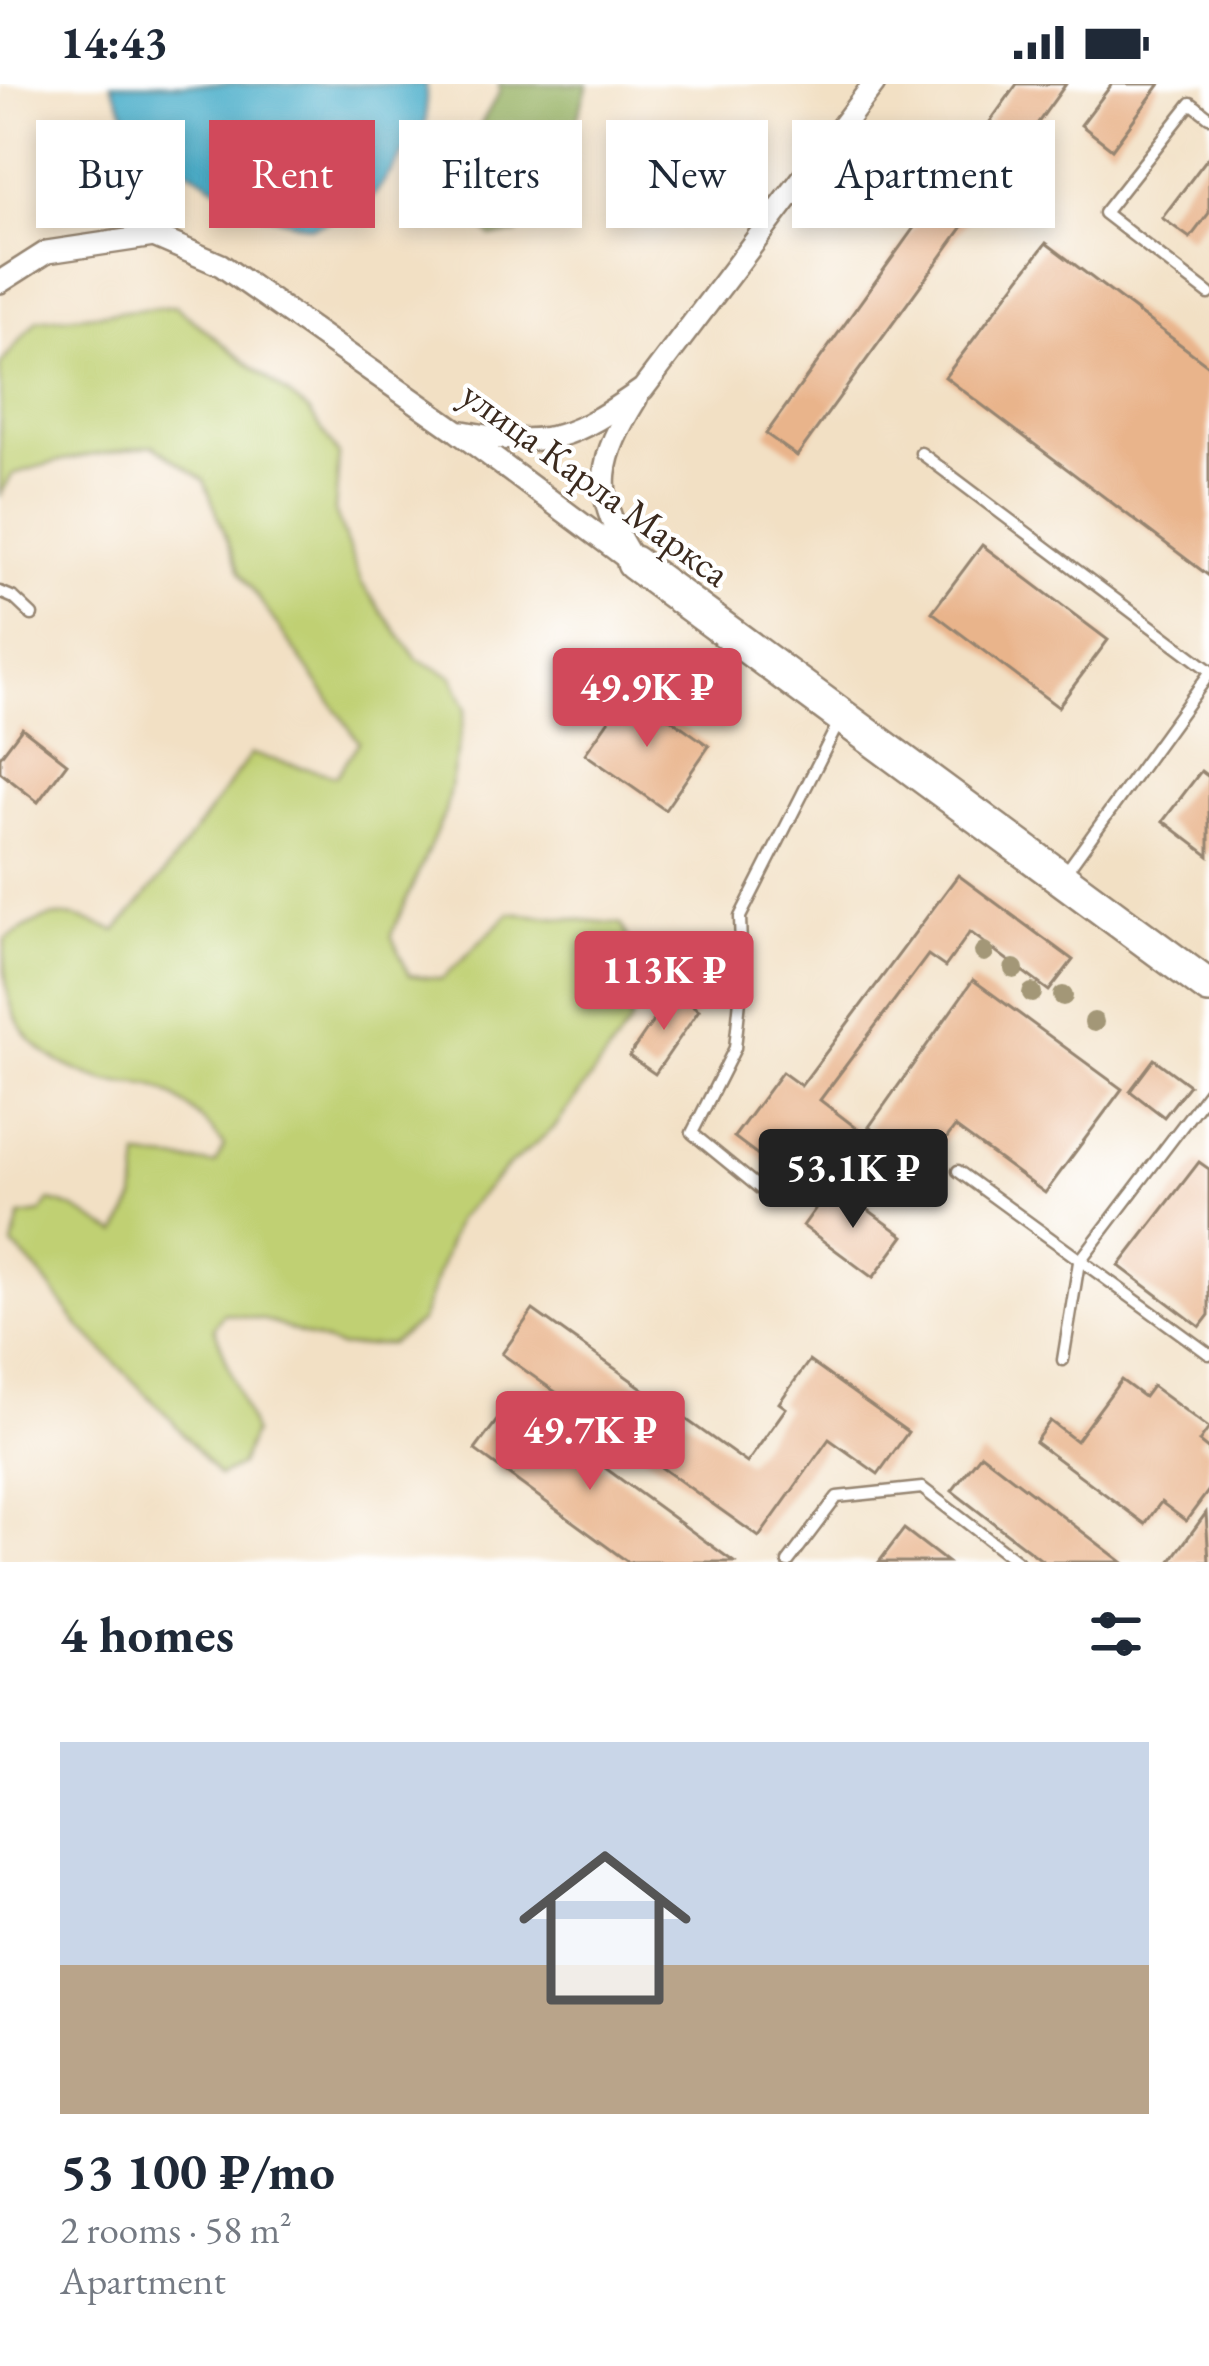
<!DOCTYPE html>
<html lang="en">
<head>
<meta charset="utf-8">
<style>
	body { margin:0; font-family:"EB Garamond",serif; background:#f2f2f3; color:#1f2937; height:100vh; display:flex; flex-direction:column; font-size:45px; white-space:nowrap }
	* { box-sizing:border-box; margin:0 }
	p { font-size:39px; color:#747a83 }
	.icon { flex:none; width:66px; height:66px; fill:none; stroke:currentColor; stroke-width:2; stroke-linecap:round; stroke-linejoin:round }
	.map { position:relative; height:1478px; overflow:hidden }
	.drawer { display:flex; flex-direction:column; background:#fff; flex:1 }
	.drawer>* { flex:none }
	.banner { position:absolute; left:36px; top:36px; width:1137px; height:108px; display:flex; gap:24px }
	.price { position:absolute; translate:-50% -102px; padding:0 27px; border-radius:12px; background:#d1495b; color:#fff; font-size:39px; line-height:78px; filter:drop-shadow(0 3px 6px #0008) }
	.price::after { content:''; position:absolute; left:50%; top:72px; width:36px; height:27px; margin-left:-18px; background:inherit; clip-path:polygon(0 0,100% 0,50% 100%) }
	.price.current { background:#222; color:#fff }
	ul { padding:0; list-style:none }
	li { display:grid; align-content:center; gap:24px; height:636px; padding:0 60px }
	li span { display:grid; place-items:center; height:372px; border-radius:0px; color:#555 }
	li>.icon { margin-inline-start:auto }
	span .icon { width:216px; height:216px; fill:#fffc; stroke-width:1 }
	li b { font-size:51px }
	h2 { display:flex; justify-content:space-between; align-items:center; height:144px; padding:0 60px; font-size:51px }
	.pill { padding:0 42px; border-radius:0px; background:#fff; box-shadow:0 6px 18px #0003; font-size:42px; line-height:108px }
	.pill.current { background:#d1495b; color:#fff }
	.status { display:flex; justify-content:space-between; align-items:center; height:84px; padding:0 60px; background:#fff; direction:ltr }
	.status svg { height:33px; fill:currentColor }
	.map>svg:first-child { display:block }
	.green { fill:#c0d073; stroke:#7e7d48; stroke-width:3 }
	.forest { fill:#98b265; stroke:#6a6e42; stroke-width:3 }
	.water { fill:#49adc9; stroke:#426c74; stroke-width:3 }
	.building { fill:#e9b48b }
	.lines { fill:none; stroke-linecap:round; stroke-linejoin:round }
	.lane-casing { stroke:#968571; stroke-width:15 }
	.street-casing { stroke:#968571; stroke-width:26 }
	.secondary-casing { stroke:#968571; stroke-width:38 }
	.lane { stroke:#fff; stroke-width:10 }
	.street { stroke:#fff; stroke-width:21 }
	.secondary { stroke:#fff; stroke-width:33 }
	.tree { fill:#a39777 }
	.labels { text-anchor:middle; stroke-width:9; stroke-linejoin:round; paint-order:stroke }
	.street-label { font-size:39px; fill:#3b2a1e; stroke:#fff }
</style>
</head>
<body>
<div class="status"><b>14:43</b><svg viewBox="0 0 49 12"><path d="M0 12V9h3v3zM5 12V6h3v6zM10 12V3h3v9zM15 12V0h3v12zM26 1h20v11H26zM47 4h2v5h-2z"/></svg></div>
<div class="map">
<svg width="1209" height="1478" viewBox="0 0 1209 1478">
	<rect width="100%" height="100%" fill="#fff"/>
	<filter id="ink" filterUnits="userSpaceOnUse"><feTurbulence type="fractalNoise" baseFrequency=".00833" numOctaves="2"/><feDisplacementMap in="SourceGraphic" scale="24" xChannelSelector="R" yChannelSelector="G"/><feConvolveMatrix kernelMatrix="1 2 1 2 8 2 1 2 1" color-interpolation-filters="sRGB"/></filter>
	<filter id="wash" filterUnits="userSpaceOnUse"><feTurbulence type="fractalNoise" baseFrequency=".004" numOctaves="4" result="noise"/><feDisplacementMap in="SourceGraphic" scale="48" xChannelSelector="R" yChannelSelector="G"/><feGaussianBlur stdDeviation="2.7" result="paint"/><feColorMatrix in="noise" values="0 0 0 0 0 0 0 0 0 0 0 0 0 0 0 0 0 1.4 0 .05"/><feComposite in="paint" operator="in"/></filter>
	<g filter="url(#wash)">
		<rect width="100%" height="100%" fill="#f2e0c4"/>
		<path class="green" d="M 175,222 L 309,327 L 339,371 L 335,427 L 362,500 L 417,575 L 452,592 L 466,624 L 445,728 L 391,851 L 409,891 L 442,895 L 510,829 L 621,840 L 641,879 L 630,940 L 555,1043 L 506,1084 L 457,1135 L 421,1237 L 390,1260 L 339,1263 L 264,1236 L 224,1229 L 214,1243 L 253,1348 L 240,1381 L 219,1392 L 168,1332 L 78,1241 L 39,1188 L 13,1162 L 20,1132 L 41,1129 L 49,1117 C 77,1121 92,1138 118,1149 L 135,1115 L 139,1073 L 215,1080 L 224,1062 C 211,1041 177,1010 153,1002 C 138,998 121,1001 106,997 C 30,974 0,939 5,856 C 55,824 63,827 116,847 L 161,794 L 251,670 L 336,692 L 359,658 L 240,488 L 204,396 L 153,361 L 63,376 L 13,390 L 0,411 L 0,281 L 37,236 Z"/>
		<path class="forest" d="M 499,0 L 588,0 L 570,57 L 517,150 L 491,152 L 472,132 L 454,87 L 500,7 Z"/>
		<path class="water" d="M 111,0 L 426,0 L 426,38 L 365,124 L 311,143 L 259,129 L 137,54 Z"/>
		<g id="blocks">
			<g class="building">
				<path d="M 1017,0 L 1066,0 L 797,372 L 766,350 Z"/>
				<path d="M 1112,0 L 1160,0 L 1112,65 L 1081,41 Z"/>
				<path d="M 1209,72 L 1209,129 L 1190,154 L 1162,134 Z"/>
				<path d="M 1046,159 L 1209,282 L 1209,492 L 945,293 Z"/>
				<path d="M 982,461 L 1108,556 L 1058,623 L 932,528 Z"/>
				<path d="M 630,606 L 709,662 L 665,726 L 585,670 Z"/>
				<path d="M 22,644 L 67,679 L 38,718 L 0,688 L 0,673 Z"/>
				<path d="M 1201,687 L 1209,693 L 1209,772 L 1163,737 Z"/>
				<path d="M 958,791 L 1073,876 L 1049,907 L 970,848 L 945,883 L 928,871 L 820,1016 L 863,1049 L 815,1114 L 734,1053 L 782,988 L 801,1002 Z"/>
				<path d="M 973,896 L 1122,1005 L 1045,1109 L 955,1043 L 924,1084 L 869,1043 Z"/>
				<path d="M 673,908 L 699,926 L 655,990 L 629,972 Z"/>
				<path d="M 1154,975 L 1189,1001 L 1164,1033 L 1130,1007 Z"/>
				<path d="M 1199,1078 L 1209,1085 L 1209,1231 L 1200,1243 L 1119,1182 Z"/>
				<path d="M 833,1100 L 904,1152 L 873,1194 L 803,1142 Z"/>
				<path d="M 533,1226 L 747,1379 L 786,1324 L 779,1319 L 809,1277 L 908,1348 L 878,1390 L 829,1355 L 759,1453 L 502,1270 Z"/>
				<path d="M 1121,1296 L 1144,1313 L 1152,1302 L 1209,1344 L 1199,1358 L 1209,1366 L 1209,1406 L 1186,1437 L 1161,1418 L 1145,1440 L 1035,1358 L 1050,1337 L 1076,1357 Z"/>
				<path d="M 512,1316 L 734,1478 L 628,1478 L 475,1366 Z"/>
				<path d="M 981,1370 L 1122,1478 L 1044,1478 L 952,1407 Z"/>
				<path d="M 1206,1429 L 1209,1478 L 1170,1478 Z"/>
				<path d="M 904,1445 L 947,1478 L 879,1478 Z"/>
			</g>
		</g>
	</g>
	<g filter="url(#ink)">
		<use href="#blocks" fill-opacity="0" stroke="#968571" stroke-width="3"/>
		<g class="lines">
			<defs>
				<g id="lane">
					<path d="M 1209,33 L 1191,19 L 1104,129 L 1209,210"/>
					<path d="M 921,369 L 1209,586"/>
					<path d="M 0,508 L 14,514 L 32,531"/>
					<path d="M 1063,792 L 1209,590"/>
					<path d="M 958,1087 L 1209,1270"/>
					<path d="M 763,1107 L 692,1049 L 735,964 L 742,896 L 740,833 L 839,638"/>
					<path d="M 1063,1276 L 1079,1178 L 1209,1007"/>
					<path d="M 788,1478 L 837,1413 L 922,1404 L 1018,1478"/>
				</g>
				<g id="street">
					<path d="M 0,198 L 47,168 L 154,152 L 221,181 L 457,347 L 634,479"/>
					<path d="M 463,348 C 551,365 572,355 643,305 L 874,0"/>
					<path d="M 628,468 C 591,407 600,373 636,315"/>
				</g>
				<path id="secondary" d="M 634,479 L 1209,903"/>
			</defs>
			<use href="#lane" class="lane-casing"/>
			<use href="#street" class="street-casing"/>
			<use href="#secondary" class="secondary-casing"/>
			<use href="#lane" class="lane"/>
			<use href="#street" class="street"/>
			<use href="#secondary" class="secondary"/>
		</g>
		<g class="tree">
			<circle cx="984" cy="868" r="10"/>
			<circle cx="1014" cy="885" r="10"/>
			<circle cx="1032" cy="909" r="10"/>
			<circle cx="1063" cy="912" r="10"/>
			<circle cx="1094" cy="938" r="10"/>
		</g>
	</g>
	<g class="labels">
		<g class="street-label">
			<text transform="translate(596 399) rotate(36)" y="14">улица Карла Маркса</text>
		</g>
	</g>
</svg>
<b class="price" style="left:647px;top:666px">49.9K ₽</b>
<b class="price" style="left:664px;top:949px">113K ₽</b>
<b class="price current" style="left:853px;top:1147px">53.1K ₽</b>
<b class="price" style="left:590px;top:1409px">49.7K ₽</b>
<div class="banner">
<a class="pill">Buy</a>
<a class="pill current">Rent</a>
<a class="pill">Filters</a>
<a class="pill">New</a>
<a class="pill">Apartment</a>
</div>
</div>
<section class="drawer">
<h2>4 homes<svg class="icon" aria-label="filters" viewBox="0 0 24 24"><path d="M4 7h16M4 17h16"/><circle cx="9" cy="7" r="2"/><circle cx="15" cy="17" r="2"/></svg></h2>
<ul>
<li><span style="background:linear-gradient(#c9d6e8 60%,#b9a48a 0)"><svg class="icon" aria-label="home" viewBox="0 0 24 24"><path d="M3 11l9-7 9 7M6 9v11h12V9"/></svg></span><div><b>53 100 ₽/mo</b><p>2 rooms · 58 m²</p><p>Apartment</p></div></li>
</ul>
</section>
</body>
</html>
